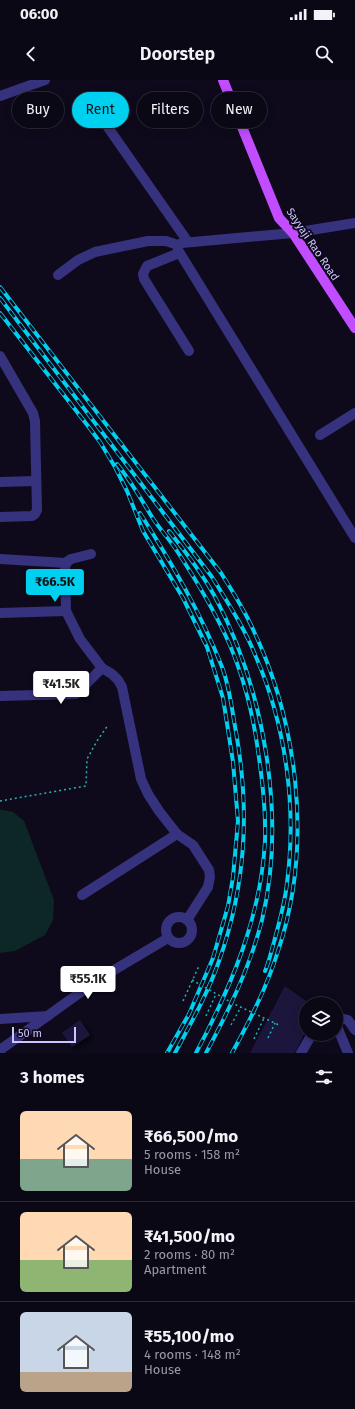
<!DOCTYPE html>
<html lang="en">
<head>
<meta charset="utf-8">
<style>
	body { margin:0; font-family:"Fira Sans",sans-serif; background:#13111e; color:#f1f3f6; height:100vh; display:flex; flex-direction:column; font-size:15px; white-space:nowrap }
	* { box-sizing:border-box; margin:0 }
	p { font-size:13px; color:#999aa0 }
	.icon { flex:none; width:22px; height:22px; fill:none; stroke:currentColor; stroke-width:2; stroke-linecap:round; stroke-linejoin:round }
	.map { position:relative; height:973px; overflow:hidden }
	.details { display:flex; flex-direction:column; background:#0a0815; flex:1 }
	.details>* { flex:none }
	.top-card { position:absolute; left:12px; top:12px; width:331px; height:36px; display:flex; gap:8px }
	.buttons { position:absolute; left:299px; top:917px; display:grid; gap:8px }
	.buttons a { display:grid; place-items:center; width:44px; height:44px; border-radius:50%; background:#0a0815; box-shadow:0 2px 10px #0003,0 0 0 1px #2a2934; font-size:20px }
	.scale { position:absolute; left:12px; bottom:10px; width:64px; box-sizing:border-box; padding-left:4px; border:2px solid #cdc5ff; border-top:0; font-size:11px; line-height:14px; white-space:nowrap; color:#cdc5ff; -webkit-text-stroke:3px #0e0a1c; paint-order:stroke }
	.price { position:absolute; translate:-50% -34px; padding:0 9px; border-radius:4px; background:#fff; color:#222; font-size:13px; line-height:26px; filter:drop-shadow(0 1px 2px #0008) }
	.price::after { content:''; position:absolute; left:50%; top:24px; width:12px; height:9px; margin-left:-6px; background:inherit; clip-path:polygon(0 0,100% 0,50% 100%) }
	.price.on { background:#00d0f0; color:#111 }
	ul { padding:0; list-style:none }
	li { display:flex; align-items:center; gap:12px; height:100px; padding:0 20px }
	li+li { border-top:1px solid #2a2934 }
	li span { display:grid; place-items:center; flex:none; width:112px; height:80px; border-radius:6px; color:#555 }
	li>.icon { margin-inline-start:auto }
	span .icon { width:48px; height:48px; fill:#fffc; stroke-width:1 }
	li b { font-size:17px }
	h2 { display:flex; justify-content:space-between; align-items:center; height:48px; padding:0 20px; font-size:17px }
	.tag { padding:0 14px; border-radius:18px; background:#0a0815; box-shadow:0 2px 10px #0003,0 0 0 1px #2a2934; font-size:14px; line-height:36px }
	.tag.on { background:#00d0f0; color:#111 }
	.status { display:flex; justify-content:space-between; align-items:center; height:28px; padding:0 20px; background:#0a0815; direction:ltr }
	.status svg { height:11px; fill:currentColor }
	header { display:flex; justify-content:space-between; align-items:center; height:52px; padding:0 20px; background:#0a0815; font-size:18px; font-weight:600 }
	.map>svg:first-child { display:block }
	.green { fill:#0d2626 }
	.building { fill:#1f153e; filter:url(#shadow) }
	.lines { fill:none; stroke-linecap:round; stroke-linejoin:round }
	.path { stroke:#25b3af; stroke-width:1.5; stroke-dasharray:2 3; stroke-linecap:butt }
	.minor { stroke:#37327e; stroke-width:10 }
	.major { stroke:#c24cff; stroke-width:10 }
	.rail-casing { stroke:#00d0f0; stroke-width:4 }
	.rail { stroke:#0e0a1c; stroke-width:2.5; stroke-dasharray:8; stroke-linecap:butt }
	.labels { text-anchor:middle; stroke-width:4; stroke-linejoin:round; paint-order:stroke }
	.street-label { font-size:11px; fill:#cdc5ff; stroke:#0e0a1c }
</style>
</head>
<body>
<div class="status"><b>06:00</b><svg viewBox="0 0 49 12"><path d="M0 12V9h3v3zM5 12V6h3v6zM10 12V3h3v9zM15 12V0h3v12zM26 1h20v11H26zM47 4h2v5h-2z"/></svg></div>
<header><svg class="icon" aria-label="back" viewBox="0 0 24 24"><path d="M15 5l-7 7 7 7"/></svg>Doorstep<svg class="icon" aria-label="search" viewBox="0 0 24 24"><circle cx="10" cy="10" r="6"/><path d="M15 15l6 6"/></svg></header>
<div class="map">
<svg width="355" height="973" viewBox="0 0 355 973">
	<defs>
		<filter id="shadow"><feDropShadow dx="3.5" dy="3.5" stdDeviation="2" flood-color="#0009"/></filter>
	</defs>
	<rect width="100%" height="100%" fill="#0e0a1c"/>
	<path class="green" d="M 0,730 L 3,730 L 13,732 L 24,741 L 54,820 L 53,840 L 45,855 L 15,871 L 0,873 Z"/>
	<g class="building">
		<path d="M 285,906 L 306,921 L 306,951 L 295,973 L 250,973 Z"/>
		<path d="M 80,940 L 90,955 L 72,967 L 62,953 Z"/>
	</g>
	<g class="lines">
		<g class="path">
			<path d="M 0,721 L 86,706 L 87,679 L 97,661 L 108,645"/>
			<path d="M 192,900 L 234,924 L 279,945"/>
			<path d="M 183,921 L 199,886"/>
			<path d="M 206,936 L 216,914"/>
			<path d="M 231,945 L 241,927"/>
			<path d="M 268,958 L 275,943"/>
			<path d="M 254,959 L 264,938"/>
		</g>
		<g class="minor">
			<path d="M 0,16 L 45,0"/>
			<path d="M 93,26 L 188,162"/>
			<path d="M 178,165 L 178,170 L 355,458"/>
			<path d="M 179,173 L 147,186 L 143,194 L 144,199 L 189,271"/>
			<path d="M 58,195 L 78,180 L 95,172 L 148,161 L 166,161 L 178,165 L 182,163 L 293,153 L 355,143"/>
			<path d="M 0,276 L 33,333 L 35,341 L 37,430 L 35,434 L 32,436 L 0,437"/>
			<path d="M 320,355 L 355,333"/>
			<path d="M 0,402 L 36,401"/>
			<path d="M 91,474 L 71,479 L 68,481 L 65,486 L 66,531 L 80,559 L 102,588 L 112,594 L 118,600 L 122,607 L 141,699 L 148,714 L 159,731 L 177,754 L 193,765 L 209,790 L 210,797 L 208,807 L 187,840"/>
			<path d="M 0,479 L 66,483"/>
			<path d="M 0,533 L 66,531"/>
			<path d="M 0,616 L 76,614 L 102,588"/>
			<path d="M 82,815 L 177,754"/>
			<circle cx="179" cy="850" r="13"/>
			<path d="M 336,937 L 348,940 L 355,950"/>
			<path d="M 0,939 L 48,936"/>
			<path d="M 336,948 L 338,949 L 348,973"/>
			<path d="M 0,970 L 99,899 L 168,858"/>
			<path d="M 301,973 L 312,954"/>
		</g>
		<path class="major" d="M 223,0 L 279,138 L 293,153 L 355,248"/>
		<defs>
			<g id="rail">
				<path d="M 0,207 L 221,493 C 230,507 239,522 247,537 C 298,637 314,764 278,871 C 267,907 250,940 232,973"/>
				<path d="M 0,218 L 212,497 C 228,523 245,549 256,577 C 286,646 297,728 287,803 C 285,823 279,843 274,862 C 271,872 269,882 265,891"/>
				<path d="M 0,233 L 88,346 L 100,362 L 115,387 L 127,411 L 143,451 L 183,518 L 207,567 L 223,618 L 233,682 L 238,741 L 233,797 L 228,826 L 213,878 L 189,934 L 167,973"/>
				<path d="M 117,384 C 131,401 141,419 152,437 C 159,448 168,458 175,468 C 195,498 214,530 229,563 C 245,600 254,638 259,678 C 263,705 266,733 265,761 C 261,837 231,907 196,973"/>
				<path d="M 140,433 C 171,482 201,533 222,587 C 230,608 232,631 236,652 C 250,731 246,805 219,881 C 208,913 191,943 175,973"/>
				<path d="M 169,451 C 185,471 201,492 214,515 C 264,608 287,737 262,840 C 250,887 229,930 206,973"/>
			</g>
		</defs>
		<use href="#rail" class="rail-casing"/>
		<use href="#rail" class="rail"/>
	</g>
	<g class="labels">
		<g class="street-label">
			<text transform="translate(313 164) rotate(56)" y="4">Sayyaji Rao Road</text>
		</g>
	</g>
</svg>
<div class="buttons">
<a><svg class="icon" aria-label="layers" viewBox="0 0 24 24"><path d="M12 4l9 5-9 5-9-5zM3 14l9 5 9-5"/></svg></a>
</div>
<div class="scale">50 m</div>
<b class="price on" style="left:55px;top:523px">₹66.5K</b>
<b class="price" style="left:61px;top:625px">₹41.5K</b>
<b class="price" style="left:88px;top:920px">₹55.1K</b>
<div class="top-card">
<a class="tag">Buy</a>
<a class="tag on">Rent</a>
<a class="tag">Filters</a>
<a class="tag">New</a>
</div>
</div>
<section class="details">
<h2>3 homes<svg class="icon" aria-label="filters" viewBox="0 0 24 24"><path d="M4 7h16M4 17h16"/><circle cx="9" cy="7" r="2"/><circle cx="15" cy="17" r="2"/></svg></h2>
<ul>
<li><span style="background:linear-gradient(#ffd9b3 60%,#7fa58c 0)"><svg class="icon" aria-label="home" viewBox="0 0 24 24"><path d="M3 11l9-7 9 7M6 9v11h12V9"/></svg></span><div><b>₹66,500/mo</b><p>5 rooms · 158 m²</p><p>House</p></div></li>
<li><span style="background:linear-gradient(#ffd9b3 60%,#8fb573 0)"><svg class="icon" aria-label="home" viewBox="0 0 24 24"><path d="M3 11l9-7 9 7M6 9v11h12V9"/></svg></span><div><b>₹41,500/mo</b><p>2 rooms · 80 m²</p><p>Apartment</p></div></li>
<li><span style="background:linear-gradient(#c9d6e8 75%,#b9a48a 0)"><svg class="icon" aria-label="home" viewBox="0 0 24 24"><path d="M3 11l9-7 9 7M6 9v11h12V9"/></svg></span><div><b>₹55,100/mo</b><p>4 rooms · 148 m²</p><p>House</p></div></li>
</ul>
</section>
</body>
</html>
